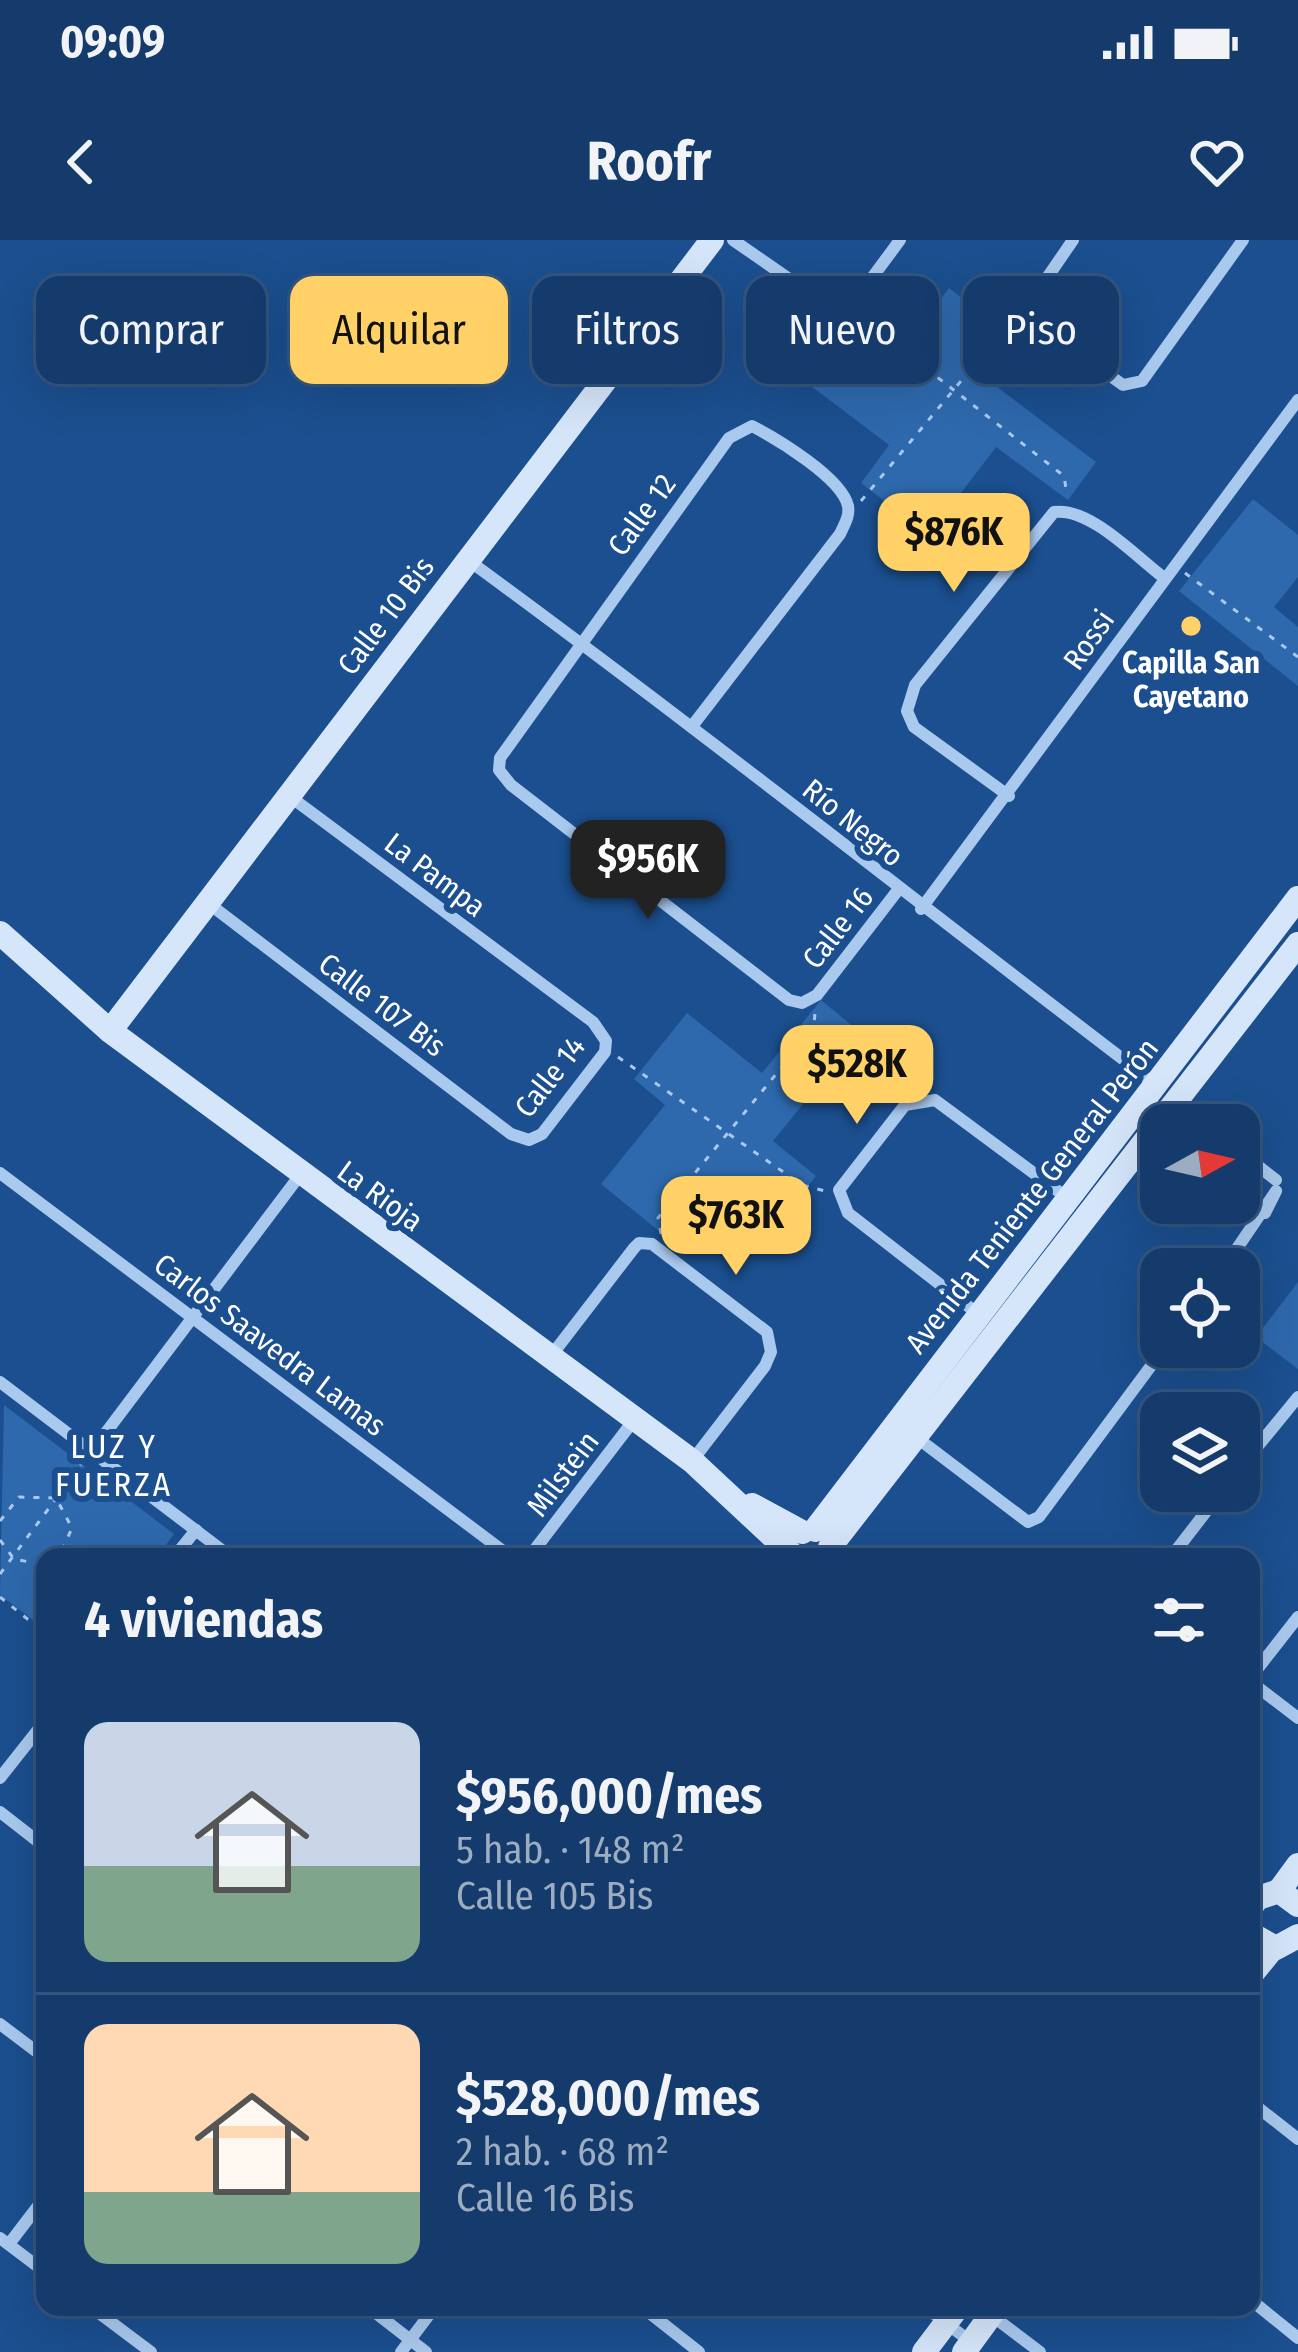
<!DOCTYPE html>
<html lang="es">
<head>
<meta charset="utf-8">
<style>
	body { margin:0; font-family:"Fira Sans Condensed",sans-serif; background:#1d4271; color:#f1f3f6; height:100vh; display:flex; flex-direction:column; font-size:45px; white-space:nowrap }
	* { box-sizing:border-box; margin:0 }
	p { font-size:39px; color:#9dadc1 }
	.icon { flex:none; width:66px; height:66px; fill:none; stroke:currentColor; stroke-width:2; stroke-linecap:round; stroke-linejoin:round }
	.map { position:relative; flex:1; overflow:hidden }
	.sheet { position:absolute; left:36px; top:1308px; width:1224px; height:768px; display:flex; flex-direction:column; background:#143b6b; border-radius:24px; box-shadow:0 12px 48px #0002,0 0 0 3px #33557e }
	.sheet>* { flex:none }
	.top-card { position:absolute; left:36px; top:36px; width:1227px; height:108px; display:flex; gap:24px }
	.needle { width:78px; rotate:82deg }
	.fabs { position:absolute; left:1140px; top:864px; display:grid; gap:24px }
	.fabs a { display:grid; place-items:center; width:120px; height:120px; border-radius:24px; background:#143b6b; box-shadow:0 12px 48px #0002,0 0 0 3px #33557e; font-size:60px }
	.price { position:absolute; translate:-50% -102px; padding:0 27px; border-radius:24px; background:#ffd166; color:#111; font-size:39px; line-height:78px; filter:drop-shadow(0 3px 6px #0008) }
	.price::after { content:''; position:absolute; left:50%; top:72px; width:36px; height:27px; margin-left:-18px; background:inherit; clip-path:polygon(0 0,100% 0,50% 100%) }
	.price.on { background:#222; color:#fff }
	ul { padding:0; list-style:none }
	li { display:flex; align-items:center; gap:36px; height:300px; padding:0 48px }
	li+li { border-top:3px solid #33557e }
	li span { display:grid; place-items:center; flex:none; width:336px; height:240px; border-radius:24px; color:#555 }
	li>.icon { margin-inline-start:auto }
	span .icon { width:144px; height:144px; fill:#fffc; stroke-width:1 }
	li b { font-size:51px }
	h2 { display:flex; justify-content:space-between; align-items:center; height:144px; padding:0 48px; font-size:51px }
	.chip { padding:0 42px; border-radius:24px; background:#143b6b; box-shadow:0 12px 48px #0002,0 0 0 3px #33557e; font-size:42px; line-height:108px }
	.chip.on { background:#ffd166; color:#111 }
	.status { display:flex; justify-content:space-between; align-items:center; height:84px; padding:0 60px; background:#143b6b; direction:ltr }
	.status svg { height:33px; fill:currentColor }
	header { display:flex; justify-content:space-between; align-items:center; height:156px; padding:0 48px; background:#143b6b; font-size:54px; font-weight:700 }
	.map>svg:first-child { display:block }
	.green { fill:#2e69ad }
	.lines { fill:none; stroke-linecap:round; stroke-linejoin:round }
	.path { stroke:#a9c9ee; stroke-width:3; stroke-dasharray:6 9; stroke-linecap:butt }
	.street { stroke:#a9c9ee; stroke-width:12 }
	.secondary { stroke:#d6e6fa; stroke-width:24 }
	.poi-dot { fill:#ffd166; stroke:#1b4f8f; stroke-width:4.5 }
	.labels { text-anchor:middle; stroke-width:12; stroke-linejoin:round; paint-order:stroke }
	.street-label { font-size:30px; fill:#fff; stroke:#1b4f8f }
	.poi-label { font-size:30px; font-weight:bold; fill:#fff; stroke:#1b4f8f }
	.neighbourhood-label { font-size:33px; letter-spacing:3px; fill:#fff; stroke:#1b4f8f }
</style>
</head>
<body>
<div class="status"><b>09:09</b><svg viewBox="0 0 49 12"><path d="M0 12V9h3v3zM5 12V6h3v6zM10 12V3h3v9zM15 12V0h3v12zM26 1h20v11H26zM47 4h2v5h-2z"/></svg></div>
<header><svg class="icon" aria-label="back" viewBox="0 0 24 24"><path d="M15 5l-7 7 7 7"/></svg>Roofr<svg class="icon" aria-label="heart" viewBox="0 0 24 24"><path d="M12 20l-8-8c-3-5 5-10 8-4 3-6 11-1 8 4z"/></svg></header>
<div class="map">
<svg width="1298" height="2112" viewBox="0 0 1298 2112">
	<rect width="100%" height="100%" fill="#1b4f8f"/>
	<g class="green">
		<path d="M 949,48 L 1013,97 L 984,137 L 1096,222 L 1068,260 L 996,207 L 929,295 L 861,243 L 889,205 L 807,143 L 860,73 L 905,106 Z"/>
		<path d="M 1253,259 L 1298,295 L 1298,337 L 1274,367 L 1298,387 L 1298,446 L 1179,351 Z"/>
		<path d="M 821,760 L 861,793 L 773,901 L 816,936 L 758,1008 L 701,962 L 670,1000 L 601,944 L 665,865 L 634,839 L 687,773 L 762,833 Z"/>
		<path d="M 1298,1042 L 1298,1129 L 1256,1097 Z"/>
		<path d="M 4,1165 L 174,1294 L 157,1317 L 45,1317 L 45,1389 L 0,1355 Z"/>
	</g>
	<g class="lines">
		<g class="path">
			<path d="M 855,73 L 1064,236 L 1067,255"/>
			<path d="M 861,261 L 1016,75"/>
			<path d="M 1185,333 L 1298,417"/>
			<path d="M 618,817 L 802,945 L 825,951"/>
			<path d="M 661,994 L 658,978 L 814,788 L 815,772"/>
			<path d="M 0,1281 L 19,1257 L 56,1258 L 72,1288 L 59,1317"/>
			<path d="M 0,1300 L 14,1319 L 45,1325"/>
			<path d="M 0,1334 L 81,1225"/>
			<path d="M 0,1357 L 45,1393"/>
		</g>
		<g class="street">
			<path d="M 733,0 L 821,61 L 844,65 L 860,54 L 900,0"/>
			<path d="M 1073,0 L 1027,67 L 1033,80 L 1123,145 L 1142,141 L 1243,0"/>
			<path d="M 468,320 C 702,491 928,671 1158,846"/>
			<path d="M 693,485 L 840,294 C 844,285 850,276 848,266 C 842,238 777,199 752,186 L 729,198 L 500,518 L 499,530 L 511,545 L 789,760 L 802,763 L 817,755 L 898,650"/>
			<path d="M 1009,556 L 914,487 L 907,471 L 915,445 L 1054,272 C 1090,267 1135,316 1163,337"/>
			<path d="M 208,663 L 511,894 L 529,900 L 542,894 L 605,812 L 606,801 L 593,782 L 288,555"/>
			<path d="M 921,669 L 1298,160"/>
			<path d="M 1174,859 L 1207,885"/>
			<path d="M 1239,911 L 1276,940"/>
			<path d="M 0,933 L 511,1317"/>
			<path d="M 1223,1029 L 1276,951 L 1265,973"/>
			<path d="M 982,1077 L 848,973 L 839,950 L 905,865 L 935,860 L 1066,957"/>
			<path d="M 551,1116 L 634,1008 L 639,1003 L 652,1004 L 767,1092 L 771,1112 L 765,1126 L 692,1221"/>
			<path d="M 0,1142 L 231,1317"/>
			<path d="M 916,1197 L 1028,1282 L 1039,1277 L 1165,1107"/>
			<path d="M 92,1211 L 300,935"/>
			<path d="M 1239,1229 L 1298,1157"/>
			<path d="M 174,1317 L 196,1290"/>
			<path d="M 529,1317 L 634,1180"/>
			<path d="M 1171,1317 L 1222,1251"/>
			<path d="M 1251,1437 L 1298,1377"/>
			<path d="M 1251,1442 L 1298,1478"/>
			<path d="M 0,1538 L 45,1481"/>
			<path d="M 0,1572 L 45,1607"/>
			<path d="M 0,1784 L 45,1818"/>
			<path d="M 1251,1862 L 1298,1899"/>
			<path d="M 0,1998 L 45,2032"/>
			<path d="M 9,2004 L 45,1957"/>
			<path d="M 1251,2060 L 1298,2098"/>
			<path d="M 91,2067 L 151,2112"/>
			<path d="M 368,2067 L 426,2112"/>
			<path d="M 642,2067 L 699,2112"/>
			<path d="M 925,2067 L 971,2102"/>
			<path d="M 991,2075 L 1040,2112"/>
			<path d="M 401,2112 L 435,2067"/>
		</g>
		<g class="secondary">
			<path d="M 0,693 L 110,791 L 692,1221 L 795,1317"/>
			<path d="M 110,791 L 712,0"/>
			<path d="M 752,1265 L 802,1292"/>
			<path d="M 815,1290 L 1298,658"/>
			<path d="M 830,1307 L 1298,704"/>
			<path d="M 1279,1651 L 1298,1625"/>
			<path d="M 1251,1667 L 1258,1658 L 1279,1651 L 1298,1665"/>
			<path d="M 1251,1694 L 1276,1708 L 1298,1696"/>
			<path d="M 1251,1735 L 1273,1708"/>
			<path d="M 924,2112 L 958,2067"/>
			<path d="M 964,2112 L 997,2067"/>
		</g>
	</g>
	<circle class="poi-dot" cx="1191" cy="386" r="12"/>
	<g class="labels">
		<g class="street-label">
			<text transform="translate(642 275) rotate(-54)" y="10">Calle 12</text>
			<text transform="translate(386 376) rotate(-53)" y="10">Calle 10 Bis</text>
			<text transform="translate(1089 400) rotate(-55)" y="10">Rossi</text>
			<text transform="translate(853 583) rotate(39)" y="10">Río Negro</text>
			<text transform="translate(435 635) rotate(37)" y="10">La Pampa</text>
			<text transform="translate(838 688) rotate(-52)" y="10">Calle 16</text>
			<text transform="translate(382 765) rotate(37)" y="10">Calle 107 Bis</text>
			<text transform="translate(550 837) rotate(-52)" y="10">Calle 14</text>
			<text transform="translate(380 956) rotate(36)" y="10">La Rioja</text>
			<text transform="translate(1032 956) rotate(-52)" y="10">Avenida Teniente General Perón</text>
			<text transform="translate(270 1105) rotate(37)" y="10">Carlos Saavedra Lamas</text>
			<text transform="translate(563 1234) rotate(-53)" y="10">Milstein</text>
		</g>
		<g class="poi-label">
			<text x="1191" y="433">Capilla San<tspan x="1191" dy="34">Cayetano</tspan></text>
		</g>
		<g class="neighbourhood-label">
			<text x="114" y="1218">LUZ Y<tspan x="114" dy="38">FUERZA</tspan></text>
		</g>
	</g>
</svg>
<div class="fabs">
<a><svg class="needle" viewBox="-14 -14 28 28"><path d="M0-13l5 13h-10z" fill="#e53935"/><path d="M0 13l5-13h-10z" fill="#9dadc1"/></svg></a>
<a><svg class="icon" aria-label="locate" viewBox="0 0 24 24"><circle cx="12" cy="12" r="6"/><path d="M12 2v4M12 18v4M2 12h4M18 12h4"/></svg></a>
<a><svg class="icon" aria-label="layers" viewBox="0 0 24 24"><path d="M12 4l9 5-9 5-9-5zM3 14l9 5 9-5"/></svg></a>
</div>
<b class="price" style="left:954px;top:355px">$876K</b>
<b class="price on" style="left:648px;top:682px">$956K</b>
<b class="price" style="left:857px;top:887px">$528K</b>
<b class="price" style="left:736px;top:1038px">$763K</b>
<div class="top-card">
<a class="chip">Comprar</a>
<a class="chip on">Alquilar</a>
<a class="chip">Filtros</a>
<a class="chip">Nuevo</a>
<a class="chip">Piso</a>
</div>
<section class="sheet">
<h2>4 viviendas<svg class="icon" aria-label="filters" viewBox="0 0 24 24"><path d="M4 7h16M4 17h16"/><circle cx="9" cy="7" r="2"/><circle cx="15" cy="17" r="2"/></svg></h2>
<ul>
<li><span style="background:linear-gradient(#c9d6e8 60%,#7fa58c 0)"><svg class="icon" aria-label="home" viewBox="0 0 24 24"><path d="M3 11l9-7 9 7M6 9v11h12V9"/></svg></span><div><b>$956,000/mes</b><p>5 hab. · 148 m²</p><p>Calle 105 Bis</p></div></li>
<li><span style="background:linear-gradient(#ffd9b3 70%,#7fa58c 0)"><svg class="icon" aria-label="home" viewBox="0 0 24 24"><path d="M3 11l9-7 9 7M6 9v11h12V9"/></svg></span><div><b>$528,000/mes</b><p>2 hab. · 68 m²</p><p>Calle 16 Bis</p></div></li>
</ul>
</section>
</div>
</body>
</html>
